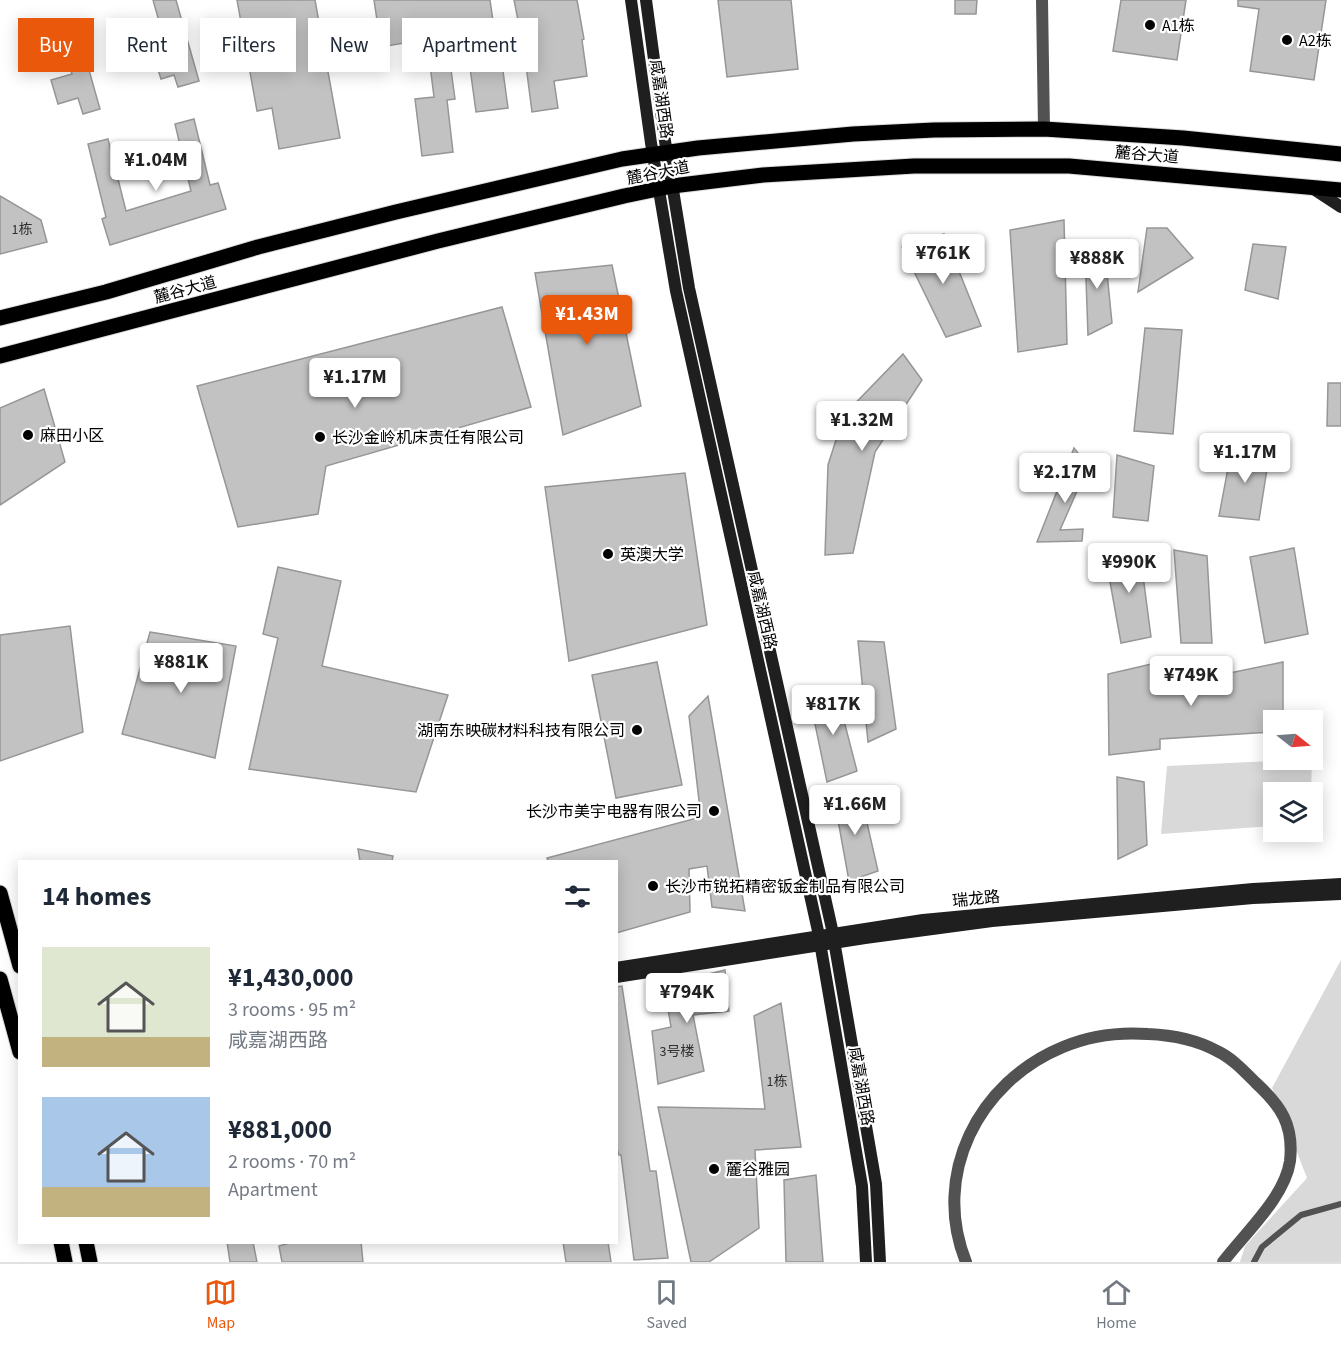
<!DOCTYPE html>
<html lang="en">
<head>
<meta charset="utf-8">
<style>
	body { margin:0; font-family:"Source Sans 3","Noto Sans SC",sans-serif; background:#f6f6f7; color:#1f2937; height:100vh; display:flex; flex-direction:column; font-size:22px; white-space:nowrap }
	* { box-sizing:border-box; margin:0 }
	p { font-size:20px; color:#747a83 }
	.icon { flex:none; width:33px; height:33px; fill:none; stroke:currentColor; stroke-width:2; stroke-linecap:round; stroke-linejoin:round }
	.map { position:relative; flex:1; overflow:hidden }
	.panel { position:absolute; left:18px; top:860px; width:600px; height:384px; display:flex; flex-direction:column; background:#fff; border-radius:0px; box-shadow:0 3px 15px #0003 }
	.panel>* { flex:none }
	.hud { position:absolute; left:18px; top:18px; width:600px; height:54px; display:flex; gap:12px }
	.needle { width:39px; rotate:107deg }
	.tools { position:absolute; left:1263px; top:710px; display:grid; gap:12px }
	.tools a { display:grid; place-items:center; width:60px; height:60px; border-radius:0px; background:#fff; box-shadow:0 3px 15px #0003; font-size:30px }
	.price { position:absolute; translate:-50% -51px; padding:0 14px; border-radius:6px; background:#fff; color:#222; font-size:20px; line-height:39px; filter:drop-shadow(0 2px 3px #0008) }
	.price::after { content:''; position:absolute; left:50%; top:36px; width:18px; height:14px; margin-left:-9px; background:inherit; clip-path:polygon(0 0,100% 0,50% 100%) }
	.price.current { background:#ea580c; color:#fff }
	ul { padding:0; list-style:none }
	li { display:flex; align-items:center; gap:18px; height:150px; padding:0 24px }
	li span { display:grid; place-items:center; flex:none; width:168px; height:120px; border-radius:0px; color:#555 }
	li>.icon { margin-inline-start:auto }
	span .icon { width:72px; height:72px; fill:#fffc; stroke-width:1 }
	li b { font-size:26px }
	h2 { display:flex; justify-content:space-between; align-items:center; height:72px; padding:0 24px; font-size:26px }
	.tag { padding:0 21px; border-radius:0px; background:#fff; box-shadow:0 3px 15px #0003; font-size:21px; line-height:54px }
	.tag.current { background:#ea580c; color:#fff }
	.tab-bar { display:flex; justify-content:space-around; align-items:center; height:84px; border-top:2px solid #e0e1e3; background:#fff; font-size:16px; color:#747a83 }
	.tab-bar a { display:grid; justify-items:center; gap:3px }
	.tab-bar .current { color:#ea580c }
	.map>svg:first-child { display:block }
	.green { fill:#d9d9d9 }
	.building { fill:#c2c2c2; stroke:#969696; stroke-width:1.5 }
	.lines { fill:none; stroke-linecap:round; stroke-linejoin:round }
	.primary-casing { stroke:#dbdbdb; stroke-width:17 }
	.lane { stroke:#525252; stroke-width:6 }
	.street { stroke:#525252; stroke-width:12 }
	.secondary { stroke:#1f1f1f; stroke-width:12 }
	.primary { stroke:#000; stroke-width:15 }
	.poi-dot { fill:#000; stroke:#fff; stroke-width:2 }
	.labels { text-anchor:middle; stroke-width:4.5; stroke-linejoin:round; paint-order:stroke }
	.number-label { font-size:14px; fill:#303030 }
	.poi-label { font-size:16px; fill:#000; stroke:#fff; text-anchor:start }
	.street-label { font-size:16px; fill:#000; stroke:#fff }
</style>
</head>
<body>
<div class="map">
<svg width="1341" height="1262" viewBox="0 0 1341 1262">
	<rect width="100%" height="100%" fill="#fff"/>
	<g class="green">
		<path d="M 1312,759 L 1311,792 L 1274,792 L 1273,826 L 1161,834 L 1167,766 Z"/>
		<path d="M 1341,960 L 1341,1262 L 1240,1262 L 1245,1246 L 1307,1178 L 1272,1088 Z"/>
	</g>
	<g class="building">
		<path d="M 153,0 L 176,0 L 199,81 L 178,87 L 174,75 L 161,79 L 155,60 L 169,56 Z"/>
		<path d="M 237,0 L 315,0 L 340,138 L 279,149 L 272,108 L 257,111 Z"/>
		<path d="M 374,0 L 490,0 L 494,28 L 381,47 Z"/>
		<path d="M 514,0 L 577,0 L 584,39 L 582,40 L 587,76 L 554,81 L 558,108 L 532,112 L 524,50 Z"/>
		<path d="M 718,0 L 791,0 L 798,69 L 727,77 Z"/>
		<path d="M 955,0 L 977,0 L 976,14 L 955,14 Z"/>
		<path d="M 1121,0 L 1186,0 L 1177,60 L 1113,51 Z"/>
		<path d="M 1238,0 L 1326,0 L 1314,80 L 1250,71 L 1259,9 L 1238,6 Z"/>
		<path d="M 83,49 L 100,109 L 83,114 L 78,98 L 58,104 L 51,80 L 72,74 L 66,54 Z"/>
		<path d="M 500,49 L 508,108 L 476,112 L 468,53 Z"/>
		<path d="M 449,55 L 455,99 L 447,100 L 453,152 L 422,156 L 415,99 L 434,97 L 429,57 Z"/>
		<path d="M 194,119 L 210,185 L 218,183 L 226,209 L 110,245 L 102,219 L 106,217 L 88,144 L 108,139 L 126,211 L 191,191 L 175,124 Z"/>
		<path d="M 0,196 L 41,220 L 47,242 L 0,254 Z"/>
		<path d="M 1064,220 L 1067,344 L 1018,352 L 1010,230 Z"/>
		<path d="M 1147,228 L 1167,228 L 1193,258 L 1138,292 Z"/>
		<path d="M 944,234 L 981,326 L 946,337 L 902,247 Z"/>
		<path d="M 1104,243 L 1112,323 L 1088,335 L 1085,251 Z"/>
		<path d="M 1253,244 L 1286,247 L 1278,299 L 1245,290 Z"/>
		<path d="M 612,265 L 641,406 L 563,435 L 535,273 Z"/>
		<path d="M 502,307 L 531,407 L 326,466 L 318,514 L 238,527 L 197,386 Z"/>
		<path d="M 1145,328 L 1182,330 L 1173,434 L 1134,431 Z"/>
		<path d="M 903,354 L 922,380 L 875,452 L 853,553 L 825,555 L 828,465 L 844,415 Z"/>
		<path d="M 1328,383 L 1341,383 L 1341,426 L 1327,426 Z"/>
		<path d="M 44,389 L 65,462 L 0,505 L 0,408 Z"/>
		<path d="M 1232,447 L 1270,450 L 1259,520 L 1219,516 Z"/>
		<path d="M 1074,448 L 1088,466 L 1060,530 L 1083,529 L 1082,541 L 1037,542 Z"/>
		<path d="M 1117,455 L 1154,466 L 1148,521 L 1113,517 Z"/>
		<path d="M 685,473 L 707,625 L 569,661 L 545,487 Z"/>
		<path d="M 1139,545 L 1151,637 L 1121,643 L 1105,554 Z"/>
		<path d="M 1294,548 L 1308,634 L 1265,643 L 1250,557 Z"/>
		<path d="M 1174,550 L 1207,556 L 1212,643 L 1181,643 Z"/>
		<path d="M 278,567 L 341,581 L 322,666 L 448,695 L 416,792 L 249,769 L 278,638 L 263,634 Z"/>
		<path d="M 70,626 L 83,732 L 0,761 L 0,635 Z"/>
		<path d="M 150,632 L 236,646 L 215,758 L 122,734 Z"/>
		<path d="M 858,641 L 884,642 L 896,729 L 868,742 Z"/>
		<path d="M 657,662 L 682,785 L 616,798 L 592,675 Z"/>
		<path d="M 1283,662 L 1283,720 L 1274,720 L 1274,732 L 1160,739 L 1160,749 L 1109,755 L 1108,674 L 1156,663 L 1157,688 Z"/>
		<path d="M 835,686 L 857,771 L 827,782 L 810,700 Z"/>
		<path d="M 708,696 L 745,911 L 712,907 L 707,866 L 689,869 L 690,912 L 616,933 L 616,861 L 548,861 L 547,858 L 701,817 L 689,716 Z"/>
		<path d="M 1117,777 L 1144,782 L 1147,845 L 1118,859 Z"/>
		<path d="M 860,792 L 878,871 L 849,881 L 834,798 Z"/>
		<path d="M 358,849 L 393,856 L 392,861 L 360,861 Z"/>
		<path d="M 725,970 L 729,1011 L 693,1015 L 704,1071 L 658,1084 L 652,1031 L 671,1027 L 664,985 Z"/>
		<path d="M 622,986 L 650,1171 L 656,1171 L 668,1258 L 634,1260 L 621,1155 L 619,1155 L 616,1145 L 616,987 Z"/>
		<path d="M 781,1003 L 801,1147 L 755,1150 L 759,1228 L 709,1262 L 691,1262 L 658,1107 L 765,1109 L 754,1016 Z"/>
		<path d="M 816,1175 L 823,1262 L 786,1262 L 784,1180 Z"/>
		<path d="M 227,1242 L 253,1242 L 257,1262 L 230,1262 Z"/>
		<path d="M 293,1242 L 361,1242 L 363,1262 L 282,1262 L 279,1246 Z"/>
		<path d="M 563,1242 L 608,1242 L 611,1262 L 566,1262 Z"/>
	</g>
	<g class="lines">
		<defs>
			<g id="primary">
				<path d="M 0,318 L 106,292 L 258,247 L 396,212 L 622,159 L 698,148 L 853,134 L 934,130 L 1044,129 L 1183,138 L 1341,154"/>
				<path d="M 0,356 L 438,241 L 624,196 L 672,186 L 705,182 L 763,175 L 914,166 L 1069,166 L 1341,190"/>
				<path d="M 0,893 L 20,966"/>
				<path d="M 0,979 L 20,1052"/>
				<path d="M 61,1242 L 65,1262"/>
				<path d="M 86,1242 L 90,1262"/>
			</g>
		</defs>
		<use href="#primary" class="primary-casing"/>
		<path class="lane" d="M 1254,1262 L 1262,1247 L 1301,1215 L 1341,1204"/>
		<g class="street">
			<path d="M 1042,0 L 1044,129"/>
			<path d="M 966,1262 C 931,1175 978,1082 1063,1047 C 1089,1036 1120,1032 1148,1034 C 1172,1035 1195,1039 1217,1051 C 1232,1058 1244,1071 1256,1083 C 1281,1106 1294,1125 1290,1161 C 1285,1197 1245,1233 1223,1262"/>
		</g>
		<g class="secondary">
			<path d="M 631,0 L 651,143 L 676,291 L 818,931 L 862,1186 L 866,1262"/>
			<path d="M 646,0 L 665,141 L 689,288 L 832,929 L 876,1184 L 880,1262"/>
			<path d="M 1312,188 L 1341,207"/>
			<path d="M 616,968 L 923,920 L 1253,889 L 1341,884"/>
			<path d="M 616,977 L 865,938 L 992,921 L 1253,898 L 1341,894"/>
		</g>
		<use href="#primary" class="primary"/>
	</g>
	<g class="poi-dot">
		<circle cx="1150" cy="25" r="6"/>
		<circle cx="1287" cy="40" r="6"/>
		<circle cx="28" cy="435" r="6"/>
		<circle cx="320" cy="437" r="6"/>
		<circle cx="608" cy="554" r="6"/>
		<circle cx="637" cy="730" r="6"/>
		<circle cx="714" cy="811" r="6"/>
		<circle cx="653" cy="886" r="6"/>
		<circle cx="714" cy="1169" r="6"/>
	</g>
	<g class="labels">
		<g class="number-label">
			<text x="22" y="234">1栋</text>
			<text x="677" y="1056">3号楼</text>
			<text x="777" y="1086">1栋</text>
		</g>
		<g class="poi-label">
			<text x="1162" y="31">A1栋</text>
			<text x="1299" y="46">A2栋</text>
			<text x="40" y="441">麻田小区</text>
			<text x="332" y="443">长沙金岭机床责任有限公司</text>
			<text x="620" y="560">英澳大学</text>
			<text x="625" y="736" text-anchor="end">湖南东映碳材料科技有限公司</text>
			<text x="702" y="817" text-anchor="end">长沙市美宇电器有限公司</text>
			<text x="665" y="892">长沙市锐拓精密钣金制品有限公司</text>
			<text x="726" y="1175">麓谷雅园</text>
		</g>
		<g class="street-label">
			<text transform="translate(662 99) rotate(82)" y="6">咸嘉湖西路</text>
			<text transform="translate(1147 154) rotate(5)" y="6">麓谷大道</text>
			<text transform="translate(658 172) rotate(-11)" y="6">麓谷大道</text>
			<text transform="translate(185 289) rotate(-15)" y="6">麓谷大道</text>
			<text transform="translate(763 610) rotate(77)" y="6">咸嘉湖西路</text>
			<text transform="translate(976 898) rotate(-6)" y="6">瑞龙路</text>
			<text transform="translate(862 1086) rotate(80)" y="6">咸嘉湖西路</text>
		</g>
	</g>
</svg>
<div class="tools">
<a><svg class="needle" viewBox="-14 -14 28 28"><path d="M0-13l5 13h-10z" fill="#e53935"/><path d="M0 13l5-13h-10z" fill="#747a83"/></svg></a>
<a><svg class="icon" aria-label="layers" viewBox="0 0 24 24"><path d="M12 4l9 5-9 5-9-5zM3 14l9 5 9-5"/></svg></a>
</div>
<b class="price" style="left:156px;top:192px">¥1.04M</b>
<b class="price" style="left:943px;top:285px">¥761K</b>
<b class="price" style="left:1097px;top:290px">¥888K</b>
<b class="price current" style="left:587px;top:346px">¥1.43M</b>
<b class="price" style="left:355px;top:409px">¥1.17M</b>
<b class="price" style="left:862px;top:452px">¥1.32M</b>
<b class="price" style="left:1245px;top:484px">¥1.17M</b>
<b class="price" style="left:1065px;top:504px">¥2.17M</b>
<b class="price" style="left:1129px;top:594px">¥990K</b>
<b class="price" style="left:181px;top:694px">¥881K</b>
<b class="price" style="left:1191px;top:707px">¥749K</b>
<b class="price" style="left:833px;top:736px">¥817K</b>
<b class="price" style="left:855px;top:836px">¥1.66M</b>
<b class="price" style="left:687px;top:1024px">¥794K</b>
<div class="hud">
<a class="tag current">Buy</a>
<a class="tag">Rent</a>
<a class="tag">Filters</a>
<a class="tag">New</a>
<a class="tag">Apartment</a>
</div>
<section class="panel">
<h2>14 homes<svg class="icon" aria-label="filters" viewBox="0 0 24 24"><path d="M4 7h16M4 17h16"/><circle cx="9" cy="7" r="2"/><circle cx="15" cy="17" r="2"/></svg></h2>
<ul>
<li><span style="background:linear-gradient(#dfe7d0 75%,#c2b280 0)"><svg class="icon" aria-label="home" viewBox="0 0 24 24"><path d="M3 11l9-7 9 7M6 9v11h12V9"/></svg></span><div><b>¥1,430,000</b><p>3 rooms · 95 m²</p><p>咸嘉湖西路</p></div></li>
<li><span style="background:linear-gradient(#a9c7e8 75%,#c2b280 0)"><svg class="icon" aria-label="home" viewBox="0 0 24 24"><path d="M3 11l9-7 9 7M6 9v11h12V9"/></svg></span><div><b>¥881,000</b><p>2 rooms · 70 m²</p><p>Apartment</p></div></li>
</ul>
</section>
</div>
<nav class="tab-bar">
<a class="current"><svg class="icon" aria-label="map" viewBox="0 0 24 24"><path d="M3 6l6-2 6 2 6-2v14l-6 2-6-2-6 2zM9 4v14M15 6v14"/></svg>Map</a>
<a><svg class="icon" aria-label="saved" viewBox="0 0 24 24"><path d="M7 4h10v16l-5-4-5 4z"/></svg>Saved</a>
<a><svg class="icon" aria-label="home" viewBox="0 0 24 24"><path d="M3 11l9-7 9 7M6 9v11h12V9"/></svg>Home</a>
</nav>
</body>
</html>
